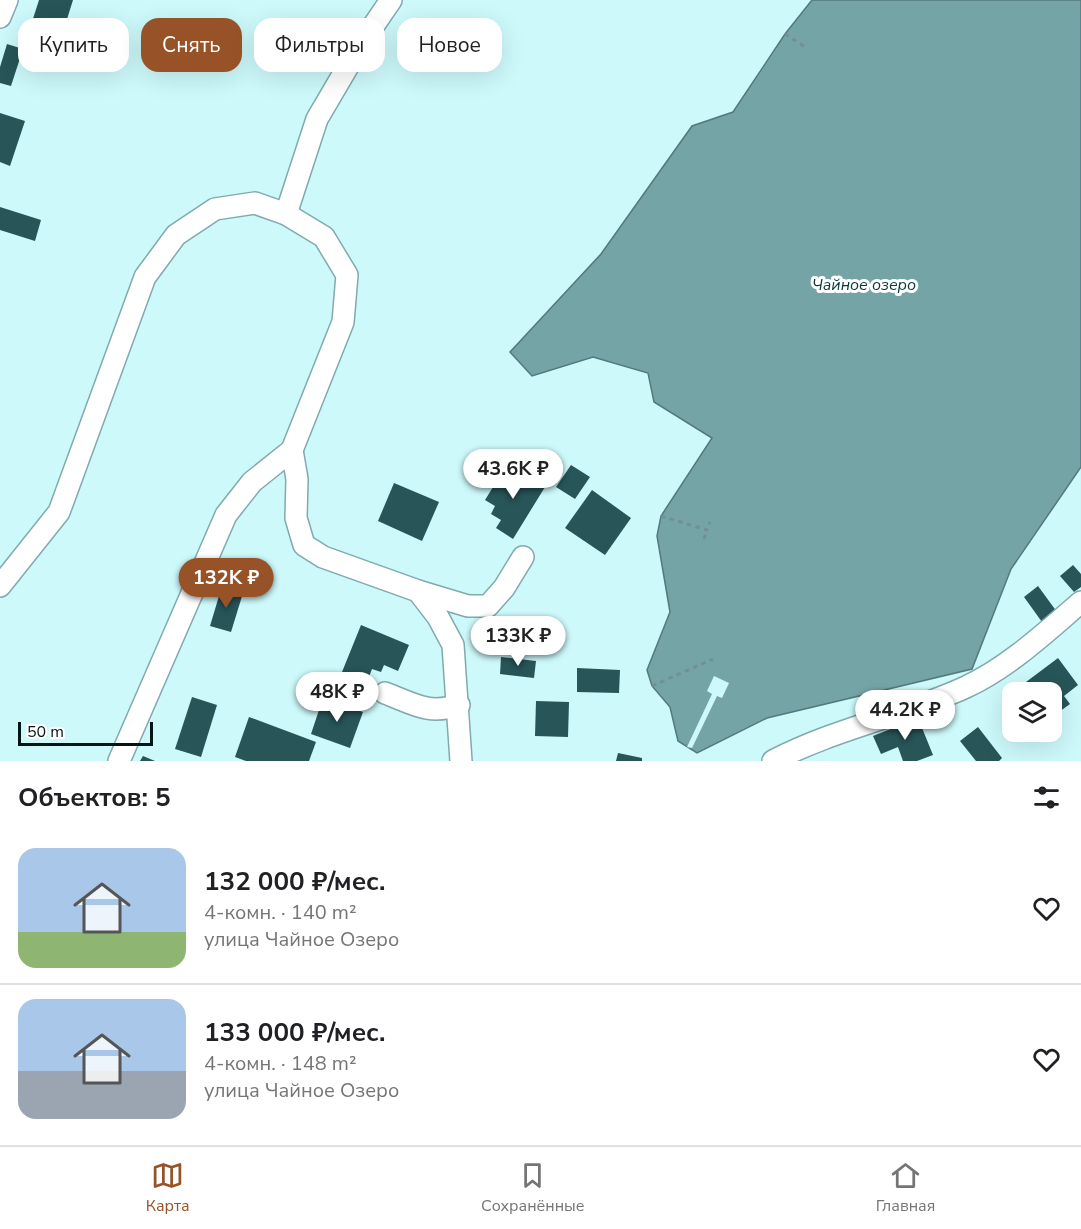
<!DOCTYPE html>
<html lang="ru">
<head>
<meta charset="utf-8">
<style>
	body { margin:0; font-family:"Nunito Sans",sans-serif; background:#f6f6f6; color:#202124; height:100vh; display:flex; flex-direction:column; font-size:22px; white-space:nowrap }
	* { box-sizing:border-box; margin:0 }
	p { font-size:20px; color:#757577 }
	.icon { flex:none; width:33px; height:33px; fill:none; stroke:currentColor; stroke-width:2; stroke-linecap:round; stroke-linejoin:round }
	.map { position:relative; height:761px; overflow:hidden }
	.panel { display:flex; flex-direction:column; background:#fff; flex:1 }
	.panel>* { flex:none }
	.banner { position:absolute; left:18px; top:18px; width:600px; height:54px; display:flex; gap:12px }
	.controls { position:absolute; left:1002px; top:682px; display:grid; gap:12px }
	.controls a { display:grid; place-items:center; width:60px; height:60px; border-radius:12px; background:#fff; box-shadow:0 6px 24px #0002; font-size:30px }
	.scale { position:absolute; left:18px; bottom:15px; width:135px; box-sizing:border-box; padding-left:6px; border:3px solid #051516; border-top:0; font-size:16px; line-height:21px; white-space:nowrap; color:#051516; -webkit-text-stroke:4px #fff; paint-order:stroke }
	.price { position:absolute; translate:-50% -51px; padding:0 14px; border-radius:21px; background:#fff; color:#222; font-size:20px; line-height:39px; filter:drop-shadow(0 2px 3px #0008) }
	.price::after { content:''; position:absolute; left:50%; top:36px; width:18px; height:14px; margin-left:-9px; background:inherit; clip-path:polygon(0 0,100% 0,50% 100%) }
	.price.on { background:#975327; color:#fff }
	ul { padding:0; list-style:none }
	li { display:flex; align-items:center; gap:18px; height:150px; padding:0 18px }
	li+li { border-top:2px solid #e0e0e0 }
	li span { display:grid; place-items:center; flex:none; width:168px; height:120px; border-radius:18px; color:#555 }
	li>.icon { margin-inline-start:auto }
	span .icon { width:72px; height:72px; fill:#fffc; stroke-width:1 }
	li b { font-size:26px }
	h2 { display:flex; justify-content:space-between; align-items:center; height:72px; padding:0 18px; font-size:26px }
	.pill { padding:0 21px; border-radius:18px; background:#fff; box-shadow:0 6px 24px #0002; font-size:21px; line-height:54px }
	.pill.on { background:#975327; color:#fff }
	.menu { display:flex; justify-content:space-around; align-items:center; height:84px; border-top:2px solid #e0e0e0; background:#fff; font-size:16px; color:#757577 }
	.menu a { display:grid; justify-items:center; gap:3px }
	.menu .on { color:#975327 }
	.map>svg:first-child { display:block }
	.water { fill:#75a4a7; stroke:#53797c; stroke-width:1.5 }
	.pier { fill:#cdf9fb }
	.building { fill:#275558 }
	.lines { fill:none; stroke-linecap:round; stroke-linejoin:round }
	.minor-casing { stroke:#80aaad; stroke-width:24 }
	.path { stroke:#719091; stroke-width:3; stroke-dasharray:4.5 4.5; stroke-linecap:butt }
	.minor { stroke:#fff; stroke-width:21 }
	.labels { text-anchor:middle; stroke-width:6; stroke-linejoin:round; paint-order:stroke }
	.water-label { font-size:16px; font-style:italic; fill:#0a393c; stroke:#fff }
</style>
</head>
<body>
<div class="map">
<svg width="1081" height="761" viewBox="0 0 1081 761">
	<rect width="100%" height="100%" fill="#cdf9fb"/>
	<path class="water" d="M 812,0 L 1081,0 L 1081,467 L 1011,569 L 972,669 L 767,718 L 697,753 L 678,741 L 670,707 L 652,686 L 647,670 L 670,612 L 657,536 L 661,516 L 712,438 L 654,402 L 648,373 L 593,357 L 532,376 L 510,352 L 601,254 L 692,126 L 733,112 L 785,34 Z"/>
	<path class="pier" d="M 714,676 L 729,683 L 722,698 L 717,696 L 692,748 L 687,747 L 712,694 L 707,691 Z"/>
	<g class="building">
		<path d="M 39,0 L 73,0 L 62,35 L 31,25 Z"/>
		<path d="M 7,44 L 23,49 L 11,86 L 0,83 L 0,67 Z"/>
		<path d="M 0,113 L 25,121 L 10,166 L 0,162 Z"/>
		<path d="M 0,207 L 41,220 L 35,241 L 0,230 Z"/>
		<path d="M 571,465 L 590,477 L 575,499 L 556,487 Z"/>
		<path d="M 506,466 L 545,487 L 513,539 L 496,528 L 501,520 L 491,514 L 495,506 L 485,500 Z"/>
		<path d="M 394,483 L 439,502 L 422,541 L 378,521 Z"/>
		<path d="M 592,490 L 631,518 L 605,555 L 565,528 Z"/>
		<path d="M 1073,565 L 1081,574 L 1081,587 L 1074,592 L 1060,576 Z"/>
		<path d="M 222,586 L 243,593 L 231,632 L 210,626 Z"/>
		<path d="M 1038,586 L 1057,612 L 1042,622 L 1024,597 Z"/>
		<path d="M 361,625 L 409,645 L 398,671 L 384,665 L 381,672 L 372,669 L 367,682 L 342,672 Z"/>
		<path d="M 501,657 L 536,661 L 534,678 L 500,674 Z"/>
		<path d="M 1058,658 L 1078,685 L 1064,696 L 1070,704 L 1052,717 L 1052,693 L 1034,693 L 1026,682 Z"/>
		<path d="M 577,668 L 620,670 L 619,693 L 577,692 Z"/>
		<path d="M 192,697 L 217,705 L 201,757 L 175,749 Z"/>
		<path d="M 323,698 L 363,712 L 350,748 L 311,734 Z"/>
		<path d="M 536,701 L 569,702 L 568,737 L 535,736 Z"/>
		<path d="M 249,717 L 316,742 L 309,761 L 246,761 L 235,757 Z"/>
		<path d="M 918,718 L 933,755 L 917,761 L 903,761 L 898,747 L 881,754 L 873,736 Z"/>
		<path d="M 978,727 L 1002,758 L 999,761 L 976,761 L 960,741 Z"/>
		<path d="M 618,753 L 642,758 L 642,761 L 616,761 Z"/>
		<path d="M 143,756 L 155,761 L 140,761 Z"/>
	</g>
	<g class="lines">
		<defs>
			<g id="minor">
				<path d="M 0,17 L 7,0"/>
				<path d="M 286,214 L 317,119 L 361,44 L 391,0"/>
				<path d="M 292,450 L 297,479 L 296,518 L 304,545 L 323,557 L 418,591 L 438,617 L 453,645 L 461,761"/>
				<path d="M 0,586 L 59,512 L 145,277 L 176,235 L 215,209 L 255,203 L 286,214 L 324,237 L 347,275 L 343,322 L 292,450 L 252,482 L 226,515 L 119,761"/>
				<path d="M 418,591 L 468,606 L 488,606 L 504,588 L 523,557"/>
				<path d="M 385,693 C 414,704 428,715 459,705"/>
				<path d="M 773,761 C 834,729 903,716 966,687 C 1009,667 1046,632 1081,602"/>
			</g>
		</defs>
		<use href="#minor" class="minor-casing"/>
		<g class="path">
			<path d="M 785,34 L 805,47"/>
			<path d="M 661,516 L 707,530 L 710,522"/>
			<path d="M 704,539 L 707,530"/>
			<path d="M 652,686 L 713,659"/>
		</g>
		<use href="#minor" class="minor"/>
	</g>
	<g class="labels">
		<g class="water-label">
			<text x="864" y="290">Чайное озеро</text>
		</g>
	</g>
</svg>
<div class="controls">
<a><svg class="icon" aria-label="layers" viewBox="0 0 24 24"><path d="M12 4l9 5-9 5-9-5zM3 14l9 5 9-5"/></svg></a>
</div>
<div class="scale">50 m</div>
<b class="price" style="left:513px;top:500px">43.6K ₽</b>
<b class="price on" style="left:226px;top:609px">132K ₽</b>
<b class="price" style="left:518px;top:667px">133K ₽</b>
<b class="price" style="left:337px;top:723px">48K ₽</b>
<b class="price" style="left:905px;top:741px">44.2K ₽</b>
<div class="banner">
<a class="pill">Купить</a>
<a class="pill on">Снять</a>
<a class="pill">Фильтры</a>
<a class="pill">Новое</a>
</div>
</div>
<section class="panel">
<h2>Объектов: 5<svg class="icon" aria-label="filters" viewBox="0 0 24 24"><path d="M4 7h16M4 17h16"/><circle cx="9" cy="7" r="2"/><circle cx="15" cy="17" r="2"/></svg></h2>
<ul>
<li><span style="background:linear-gradient(#a9c7e8 70%,#8fb573 0)"><svg class="icon" aria-label="home" viewBox="0 0 24 24"><path d="M3 11l9-7 9 7M6 9v11h12V9"/></svg></span><div><b>132 000 ₽/мес.</b><p>4-комн. · 140 m²</p><p>улица Чайное Озеро</p></div><svg class="icon" aria-label="heart" viewBox="0 0 24 24"><path d="M12 20l-8-8c-3-5 5-10 8-4 3-6 11-1 8 4z"/></svg></li>
<li><span style="background:linear-gradient(#a9c7e8 60%,#9aa5b1 0)"><svg class="icon" aria-label="home" viewBox="0 0 24 24"><path d="M3 11l9-7 9 7M6 9v11h12V9"/></svg></span><div><b>133 000 ₽/мес.</b><p>4-комн. · 148 m²</p><p>улица Чайное Озеро</p></div><svg class="icon" aria-label="heart" viewBox="0 0 24 24"><path d="M12 20l-8-8c-3-5 5-10 8-4 3-6 11-1 8 4z"/></svg></li>
</ul>
</section>
<nav class="menu">
<a class="on"><svg class="icon" aria-label="map" viewBox="0 0 24 24"><path d="M3 6l6-2 6 2 6-2v14l-6 2-6-2-6 2zM9 4v14M15 6v14"/></svg>Карта</a>
<a><svg class="icon" aria-label="saved" viewBox="0 0 24 24"><path d="M7 4h10v16l-5-4-5 4z"/></svg>Сохранённые</a>
<a><svg class="icon" aria-label="home" viewBox="0 0 24 24"><path d="M3 11l9-7 9 7M6 9v11h12V9"/></svg>Главная</a>
</nav>
</body>
</html>
